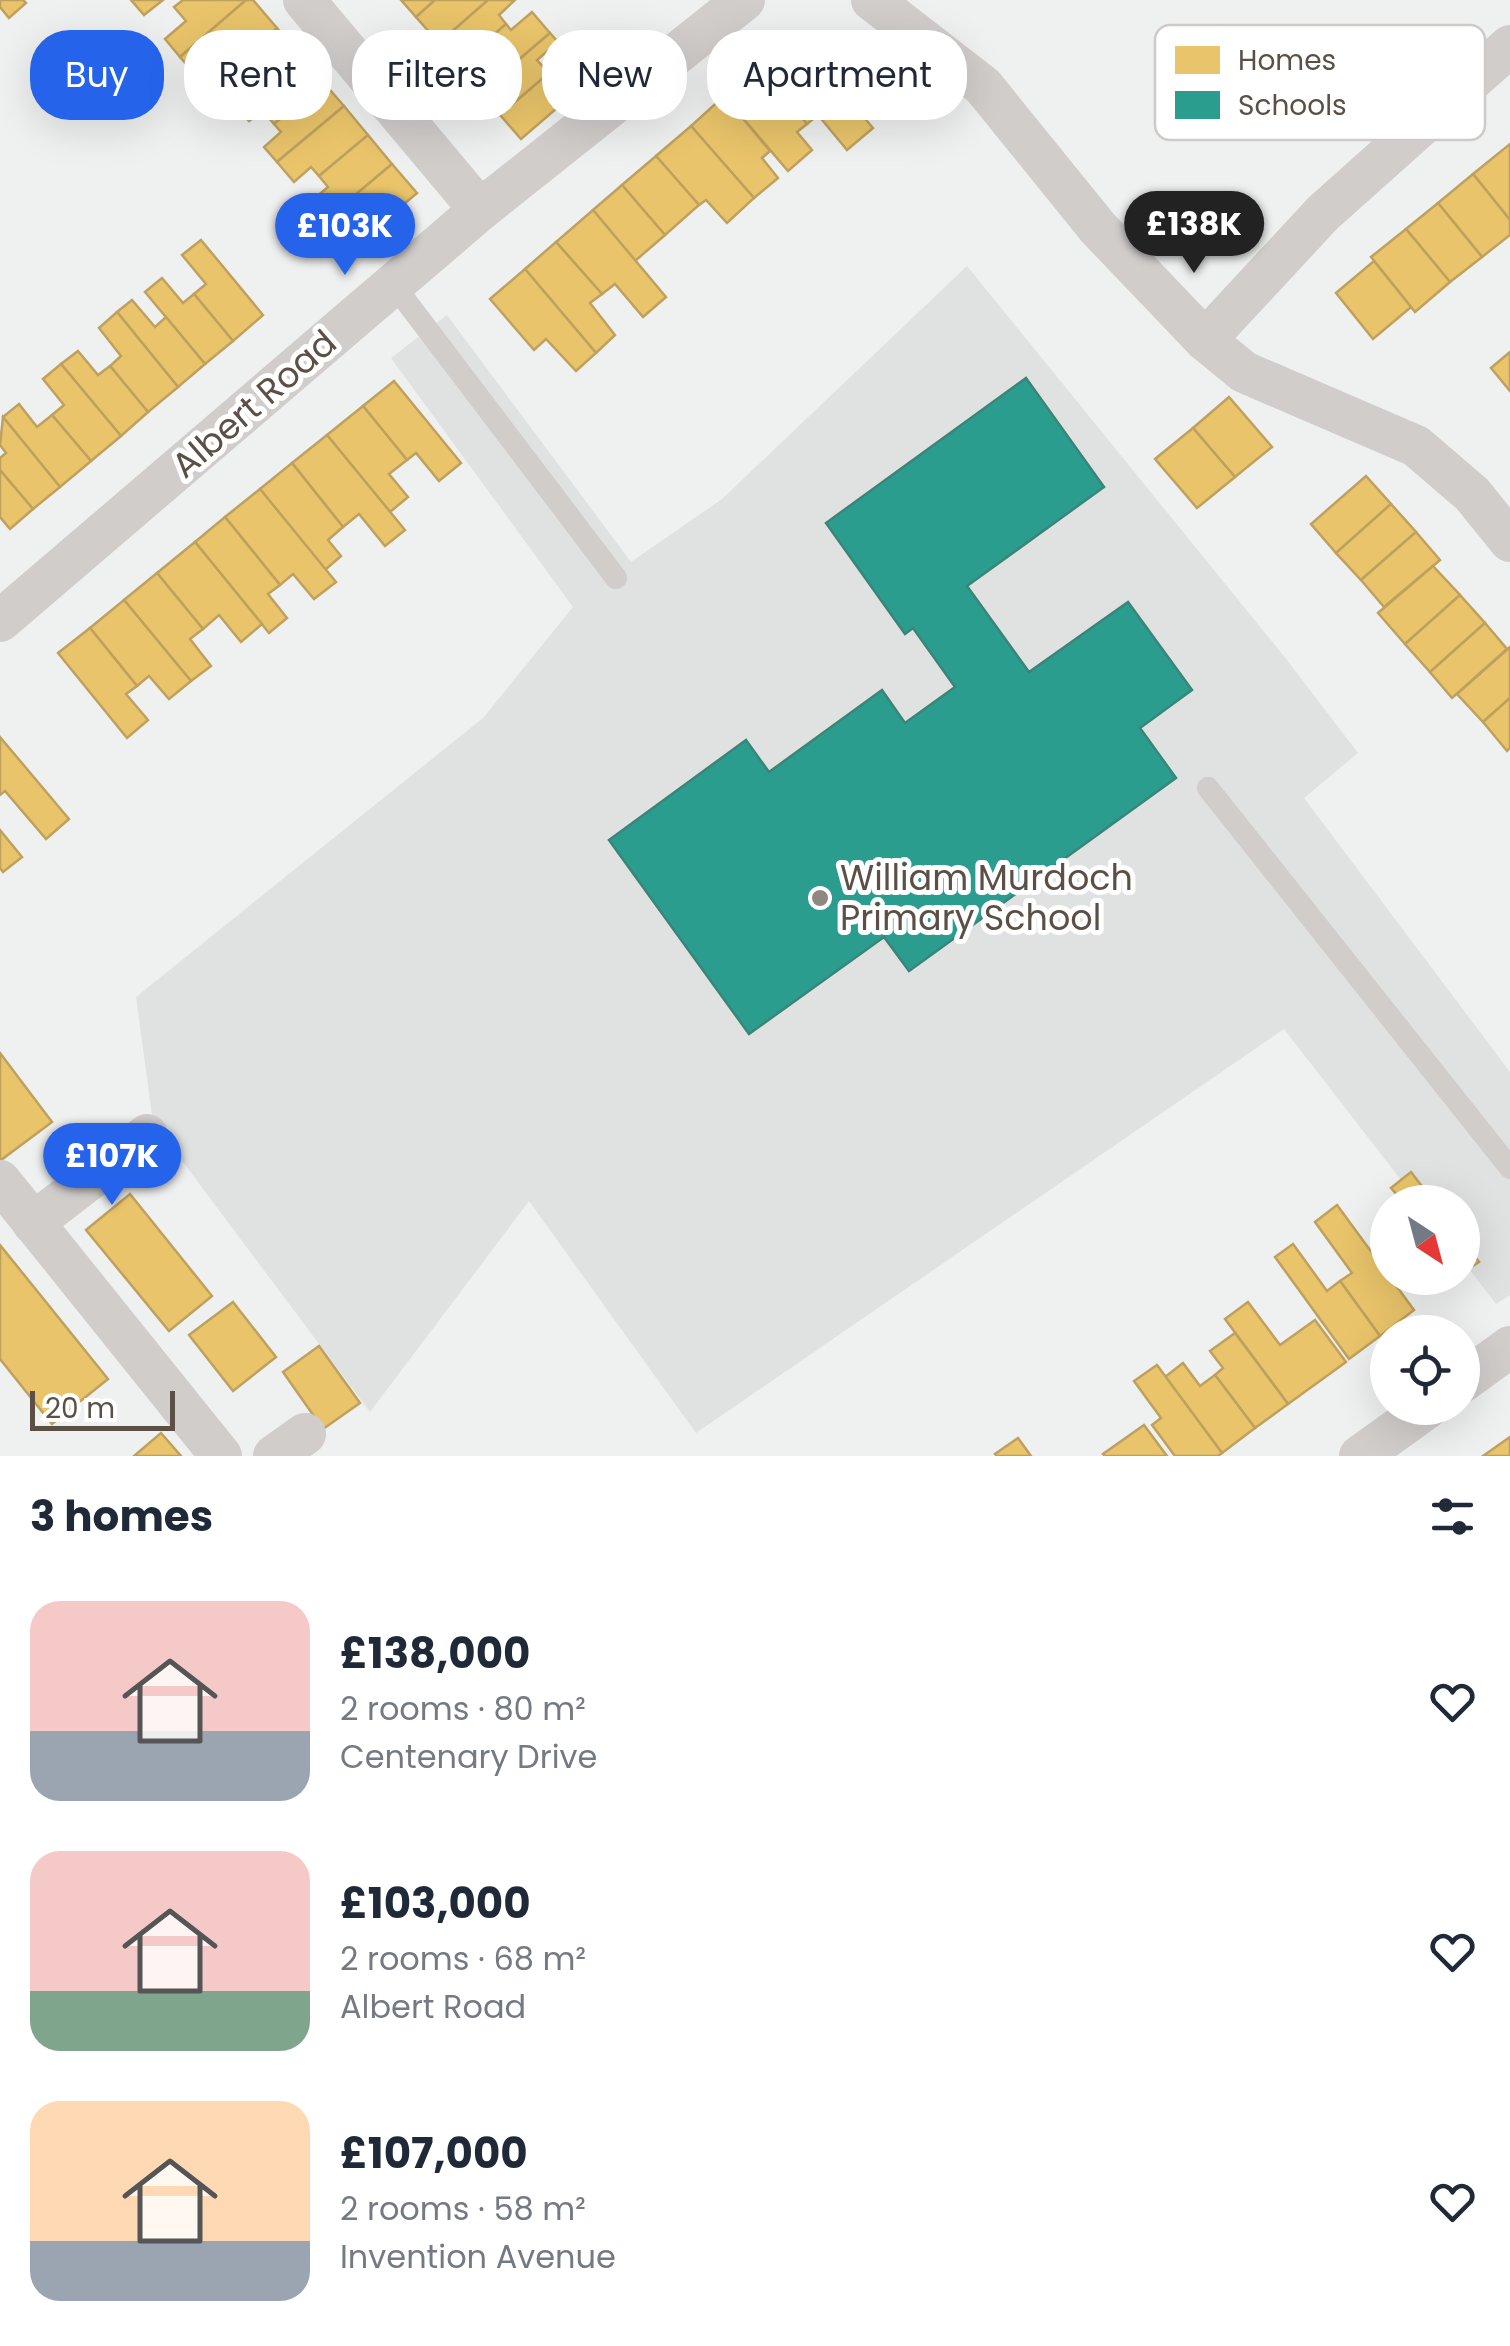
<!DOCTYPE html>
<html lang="en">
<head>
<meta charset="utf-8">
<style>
	body { margin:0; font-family:Poppins,sans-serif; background:#f2f2f3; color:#1f2937; height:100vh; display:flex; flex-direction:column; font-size:38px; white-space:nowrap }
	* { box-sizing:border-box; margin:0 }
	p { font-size:32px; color:#747a83 }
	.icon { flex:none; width:55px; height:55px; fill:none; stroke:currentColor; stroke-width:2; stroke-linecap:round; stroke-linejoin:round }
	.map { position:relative; height:1456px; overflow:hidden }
	.sheet { display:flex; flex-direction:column; background:#fff; flex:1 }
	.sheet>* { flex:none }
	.top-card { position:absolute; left:30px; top:30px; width:1000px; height:90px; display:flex; gap:20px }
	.needle { width:65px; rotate:144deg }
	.fabs { position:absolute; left:1370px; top:1185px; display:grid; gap:20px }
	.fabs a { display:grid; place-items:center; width:110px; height:110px; border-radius:50%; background:#fff; box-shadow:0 10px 40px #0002; font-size:50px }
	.scale { position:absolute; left:30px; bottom:25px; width:145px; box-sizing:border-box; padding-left:10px; border:5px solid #5c5046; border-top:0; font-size:28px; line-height:35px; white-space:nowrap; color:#5c5046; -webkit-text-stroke:8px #fff; paint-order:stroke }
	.price { position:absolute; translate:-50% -85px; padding:0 22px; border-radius:35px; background:#2563eb; color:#fff; font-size:32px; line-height:65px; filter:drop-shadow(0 2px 5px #0008) }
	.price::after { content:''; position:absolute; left:50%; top:60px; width:30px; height:22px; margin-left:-15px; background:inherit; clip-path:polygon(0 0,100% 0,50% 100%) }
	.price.on { background:#222; color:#fff }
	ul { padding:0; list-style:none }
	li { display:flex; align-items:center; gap:30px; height:250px; padding:0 30px }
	li span { display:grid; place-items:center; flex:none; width:280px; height:200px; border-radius:30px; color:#555 }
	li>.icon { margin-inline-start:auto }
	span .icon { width:120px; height:120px; fill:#fffc; stroke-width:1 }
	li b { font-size:42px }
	h2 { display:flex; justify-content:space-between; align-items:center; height:120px; padding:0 30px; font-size:42px }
	.pill { padding:0 35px; border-radius:40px; background:#fff; box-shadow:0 10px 40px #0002; font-size:35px; line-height:90px }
	.pill.on { background:#2563eb; color:#fff }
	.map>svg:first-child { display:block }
	.education { fill:#e0e1e1 }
	.homes { fill:#e9c46a; stroke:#bfa15f; stroke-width:2.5 }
	.schools { fill:#2a9d8f; stroke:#398679; stroke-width:2.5 }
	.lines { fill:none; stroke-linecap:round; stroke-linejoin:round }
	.lane { stroke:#d0cdcb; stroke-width:22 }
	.street { stroke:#d0cdcb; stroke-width:42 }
	.poi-dot { fill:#8f8882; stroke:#fff; stroke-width:4 }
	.labels { text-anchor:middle; stroke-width:10; stroke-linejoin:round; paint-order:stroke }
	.street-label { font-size:35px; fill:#5c5046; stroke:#fff }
	.poi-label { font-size:35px; fill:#5c5046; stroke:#fff; text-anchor:start }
	.key { fill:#fff; stroke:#cecac8; stroke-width:2.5 }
	.key-label { font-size:28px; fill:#5c5046 }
</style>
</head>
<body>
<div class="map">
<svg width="1510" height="1456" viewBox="0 0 1510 1456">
	<rect width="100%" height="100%" fill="#eff0f0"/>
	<path class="education" d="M 967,266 L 1287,660 L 1358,753 L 1304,798 L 1510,1072 L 1510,1295 L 1496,1304 L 1463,1261 L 1462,1202 L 1418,1202 L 1284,1029 L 696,1433 L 529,1201 L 370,1412 L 153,1122 L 136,997 L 483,718 L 573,607 L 391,358 L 447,315 L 631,562 L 722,499 Z"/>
	<g class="homes">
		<path d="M 0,0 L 23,0 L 26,3 L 9,18 L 0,7 Z"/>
		<path d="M 131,0 L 163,0 L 144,15 Z"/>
		<path d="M 183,0 L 246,0 L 180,57 L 165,39 L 186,21 L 174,7 Z"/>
		<path d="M 246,0 L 253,0 L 277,28 L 228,70 L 220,59 L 198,78 L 180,57 Z"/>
		<path d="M 401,0 L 435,0 L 416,17 Z"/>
		<path d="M 435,0 L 488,0 L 439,43 L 416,17 Z"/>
		<path d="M 488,0 L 515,0 L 499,15 L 506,24 L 458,66 L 439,43 Z"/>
		<path d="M 532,12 L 550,33 L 480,93 L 458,66 L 506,24 L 511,30 Z"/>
		<path d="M 277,28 L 298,53 L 236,106 L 222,88 L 235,78 L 228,70 Z"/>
		<path d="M 550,33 L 558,42 L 537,60 L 549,73 L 500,115 L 480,93 Z"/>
		<path d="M 794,34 L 873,128 L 847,150 L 818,115 L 807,124 L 757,65 Z"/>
		<path d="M 298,53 L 324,83 L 274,124 L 263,111 L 249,121 L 236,106 Z"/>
		<path d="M 575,59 L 592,78 L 521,139 L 500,115 L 549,73 L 553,77 Z"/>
		<path d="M 757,65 L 807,124 L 797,132 L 812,150 L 788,171 L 724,96 Z"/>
		<path d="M 324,83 L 344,106 L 277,162 L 264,147 L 281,132 L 274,124 Z"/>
		<path d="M 724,96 L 770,151 L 762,158 L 778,178 L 754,198 L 691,126 Z"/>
		<path d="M 344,106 L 368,135 L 319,176 L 311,167 L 294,182 L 277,162 Z"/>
		<path d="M 691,126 L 754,198 L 727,223 L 706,200 L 699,205 L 656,156 Z"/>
		<path d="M 368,135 L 392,164 L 323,222 L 308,204 L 328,187 L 319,176 Z"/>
		<path d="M 1510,144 L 1510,220 L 1473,174 Z"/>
		<path d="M 656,156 L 699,205 L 665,235 L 622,185 Z"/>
		<path d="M 392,164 L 417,193 L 364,238 L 359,232 L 343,245 L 323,222 Z"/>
		<path d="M 1473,174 L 1510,220 L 1510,235 L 1482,257 L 1438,203 Z"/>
		<path d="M 622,185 L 665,235 L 635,261 L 593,210 Z"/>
		<path d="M 1438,203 L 1482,257 L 1450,282 L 1406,229 Z"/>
		<path d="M 593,210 L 666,297 L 643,317 L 615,284 L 602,294 L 556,242 Z"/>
		<path d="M 1406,229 L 1450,282 L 1415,312 L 1371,257 Z"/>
		<path d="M 201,240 L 263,315 L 233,341 L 194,294 L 206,284 L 182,255 Z"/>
		<path d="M 556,242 L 602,294 L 590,303 L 615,335 L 596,353 L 525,269 Z"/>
		<path d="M 1374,261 L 1411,307 L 1373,339 L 1336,293 Z"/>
		<path d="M 525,269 L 596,353 L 576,371 L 546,339 L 534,350 L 490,299 Z"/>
		<path d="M 162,278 L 183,303 L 194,294 L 233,341 L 205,364 L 145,292 Z"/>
		<path d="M 132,300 L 155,327 L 166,317 L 205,364 L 178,387 L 117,312 Z"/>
		<path d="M 117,312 L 178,387 L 148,412 L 110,366 L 121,356 L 99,328 Z"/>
		<path d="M 78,351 L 98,375 L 110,366 L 148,412 L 121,436 L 61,364 Z"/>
		<path d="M 1510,352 L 1510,391 L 1491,368 Z"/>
		<path d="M 61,364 L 121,436 L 91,461 L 52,415 L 64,405 L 43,379 Z"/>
		<path d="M 394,381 L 461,463 L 439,481 L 416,453 L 407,460 L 363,406 Z"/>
		<path d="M 1229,397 L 1272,447 L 1235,477 L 1193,428 Z"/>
		<path d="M 19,404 L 37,427 L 52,415 L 91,461 L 60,487 L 3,417 Z"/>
		<path d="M 363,406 L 407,460 L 389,474 L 408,497 L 390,512 L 327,435 Z"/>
		<path d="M 3,417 L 60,487 L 33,509 L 0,470 L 0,458 L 6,453 L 0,445 Z"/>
		<path d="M 1193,428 L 1235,477 L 1197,508 L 1155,459 Z"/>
		<path d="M 327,435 L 405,530 L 385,546 L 359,514 L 343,527 L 292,463 Z"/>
		<path d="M 292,463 L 343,527 L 328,540 L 341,556 L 325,570 L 260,489 Z"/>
		<path d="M 0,470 L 33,509 L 10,529 L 0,517 Z"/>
		<path d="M 1366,476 L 1391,504 L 1336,553 L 1311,524 Z"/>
		<path d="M 260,489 L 336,582 L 314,599 L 293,574 L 280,585 L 225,517 Z"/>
		<path d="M 1391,504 L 1416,532 L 1361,580 L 1336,553 Z"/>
		<path d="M 225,517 L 280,585 L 268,594 L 287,618 L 269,633 L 195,542 Z"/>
		<path d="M 1416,532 L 1440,560 L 1384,607 L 1361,580 Z"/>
		<path d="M 195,542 L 262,624 L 241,642 L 219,615 L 203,629 L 157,573 Z"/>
		<path d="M 1433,566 L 1460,595 L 1405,644 L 1378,613 Z"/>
		<path d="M 157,573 L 203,629 L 190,639 L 211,666 L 191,681 L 124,600 Z"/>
		<path d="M 1460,595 L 1485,623 L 1430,672 L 1405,644 Z"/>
		<path d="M 124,600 L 191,681 L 169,699 L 149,676 L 137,686 L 90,628 Z"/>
		<path d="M 1485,623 L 1507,649 L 1452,698 L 1430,672 Z"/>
		<path d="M 90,628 L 137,686 L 126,694 L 148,720 L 127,738 L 58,653 Z"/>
		<path d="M 1510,647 L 1510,698 L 1483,722 L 1457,694 Z"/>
		<path d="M 1510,698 L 1510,748 L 1507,751 L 1483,722 Z"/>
		<path d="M 0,737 L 69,819 L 46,839 L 5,791 L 0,795 Z"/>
		<path d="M 0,830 L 22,857 L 3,872 L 0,868 Z"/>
		<path d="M 0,1053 L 52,1122 L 1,1160 L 0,1159 Z"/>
		<path d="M 1411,1172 L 1434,1202 L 1403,1202 L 1391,1188 Z"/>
		<path d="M 130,1194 L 212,1296 L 169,1331 L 86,1230 Z"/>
		<path d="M 1337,1205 L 1414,1310 L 1380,1336 L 1340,1281 L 1352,1273 L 1315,1222 Z"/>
		<path d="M 1462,1240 L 1479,1262 L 1462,1273 Z"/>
		<path d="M 1293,1244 L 1327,1291 L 1340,1281 L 1380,1336 L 1349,1359 L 1275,1257 Z"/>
		<path d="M 0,1245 L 108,1379 L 52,1424 L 0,1359 Z"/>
		<path d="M 233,1302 L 276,1357 L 233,1391 L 189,1335 Z"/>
		<path d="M 1248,1302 L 1280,1345 L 1315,1320 L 1346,1362 L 1288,1404 L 1225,1319 Z"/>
		<path d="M 1235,1333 L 1288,1404 L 1255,1428 L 1215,1375 L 1223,1368 L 1210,1351 Z"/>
		<path d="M 319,1346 L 360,1403 L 323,1429 L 283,1372 Z"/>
		<path d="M 1183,1363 L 1200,1386 L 1215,1375 L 1255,1428 L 1222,1453 L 1165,1377 Z"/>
		<path d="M 1157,1365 L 1222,1453 L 1218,1456 L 1175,1456 L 1152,1425 L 1161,1418 L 1134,1381 Z"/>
		<path d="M 1144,1425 L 1167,1456 L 1105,1456 L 1103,1454 Z"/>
		<path d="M 161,1433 L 181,1456 L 134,1456 Z"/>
		<path d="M 1510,1437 L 1510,1456 L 1483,1456 Z"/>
		<path d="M 1018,1438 L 1031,1456 L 997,1456 L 995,1454 Z"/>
	</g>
	<path class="schools" d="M 1026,378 L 1104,487 L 967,586 L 1029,672 L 1128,602 L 1192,690 L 1140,728 L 1176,778 L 909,971 L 884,937 L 749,1034 L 609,840 L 746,740 L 769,772 L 882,690 L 905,723 L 955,687 L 913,628 L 905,634 L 826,523 Z"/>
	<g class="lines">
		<g class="lane">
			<path d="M 393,284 L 616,578"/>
			<path d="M 1208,788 L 1510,1168"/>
		</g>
		<g class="street">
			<path d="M 304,0 L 480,210"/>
			<path d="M 872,0 L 983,86 L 1098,228 L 1205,340 L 1244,372 L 1416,446 L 1472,494 L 1510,541"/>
			<path d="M 1205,340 L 1323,213 L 1510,46"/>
			<path d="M 0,621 L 480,210 L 744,0"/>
			<path d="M 0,1181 L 221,1456"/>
			<path d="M 33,1223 L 147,1135"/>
			<path d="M 1462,1382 L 1510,1347"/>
			<path d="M 274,1456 L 305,1434"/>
			<path d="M 1360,1456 L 1427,1408"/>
		</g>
	</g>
	<circle class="poi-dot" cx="820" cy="898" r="10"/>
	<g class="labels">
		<g class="street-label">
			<text transform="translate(254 404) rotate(-41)" y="12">Albert Road</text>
		</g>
		<g class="poi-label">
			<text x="840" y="890">William Murdoch<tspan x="840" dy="40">Primary School</tspan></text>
		</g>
	</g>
	<rect x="1155" y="25" width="330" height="115" rx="15" class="key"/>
	<rect x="1175" y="46" width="45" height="28" fill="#e9c46a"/>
	<rect x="1175" y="91" width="45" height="28" fill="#2a9d8f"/>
	<g class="key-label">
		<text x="1238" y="70">Homes</text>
		<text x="1238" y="115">Schools</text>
	</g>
</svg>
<div class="fabs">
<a><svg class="needle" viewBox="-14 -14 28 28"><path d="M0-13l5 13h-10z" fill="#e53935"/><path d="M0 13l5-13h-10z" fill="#747a83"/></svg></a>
<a><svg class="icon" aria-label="locate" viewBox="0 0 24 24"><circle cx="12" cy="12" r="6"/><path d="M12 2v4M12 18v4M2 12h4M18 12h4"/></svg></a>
</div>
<div class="scale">20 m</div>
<b class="price on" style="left:1194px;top:276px">£138K</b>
<b class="price" style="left:345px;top:278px">£103K</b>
<b class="price" style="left:112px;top:1208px">£107K</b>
<div class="top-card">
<a class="pill on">Buy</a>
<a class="pill">Rent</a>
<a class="pill">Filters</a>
<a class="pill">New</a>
<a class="pill">Apartment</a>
</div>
</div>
<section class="sheet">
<h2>3 homes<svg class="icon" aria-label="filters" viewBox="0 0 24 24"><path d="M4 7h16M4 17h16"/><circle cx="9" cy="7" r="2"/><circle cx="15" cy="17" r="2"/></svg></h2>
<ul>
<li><span style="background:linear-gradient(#f6c9c9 65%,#9aa5b1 0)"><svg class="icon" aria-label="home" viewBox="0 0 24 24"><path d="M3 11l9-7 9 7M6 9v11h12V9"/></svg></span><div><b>£138,000</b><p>2 rooms · 80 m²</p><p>Centenary Drive</p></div><svg class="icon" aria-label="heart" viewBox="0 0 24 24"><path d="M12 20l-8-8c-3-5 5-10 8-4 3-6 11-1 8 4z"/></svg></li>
<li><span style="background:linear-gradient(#f6c9c9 70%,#7fa58c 0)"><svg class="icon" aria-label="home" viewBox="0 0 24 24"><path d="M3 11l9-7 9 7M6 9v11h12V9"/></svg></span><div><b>£103,000</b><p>2 rooms · 68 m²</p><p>Albert Road</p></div><svg class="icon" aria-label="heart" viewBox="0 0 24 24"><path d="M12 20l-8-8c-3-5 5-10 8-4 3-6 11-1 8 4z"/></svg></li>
<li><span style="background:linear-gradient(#ffd9b3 70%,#9aa5b1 0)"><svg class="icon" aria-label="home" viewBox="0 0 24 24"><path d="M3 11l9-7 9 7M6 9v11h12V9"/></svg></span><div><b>£107,000</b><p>2 rooms · 58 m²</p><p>Invention Avenue</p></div><svg class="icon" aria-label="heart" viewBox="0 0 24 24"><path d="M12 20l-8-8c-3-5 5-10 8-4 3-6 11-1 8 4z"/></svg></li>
</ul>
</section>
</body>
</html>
